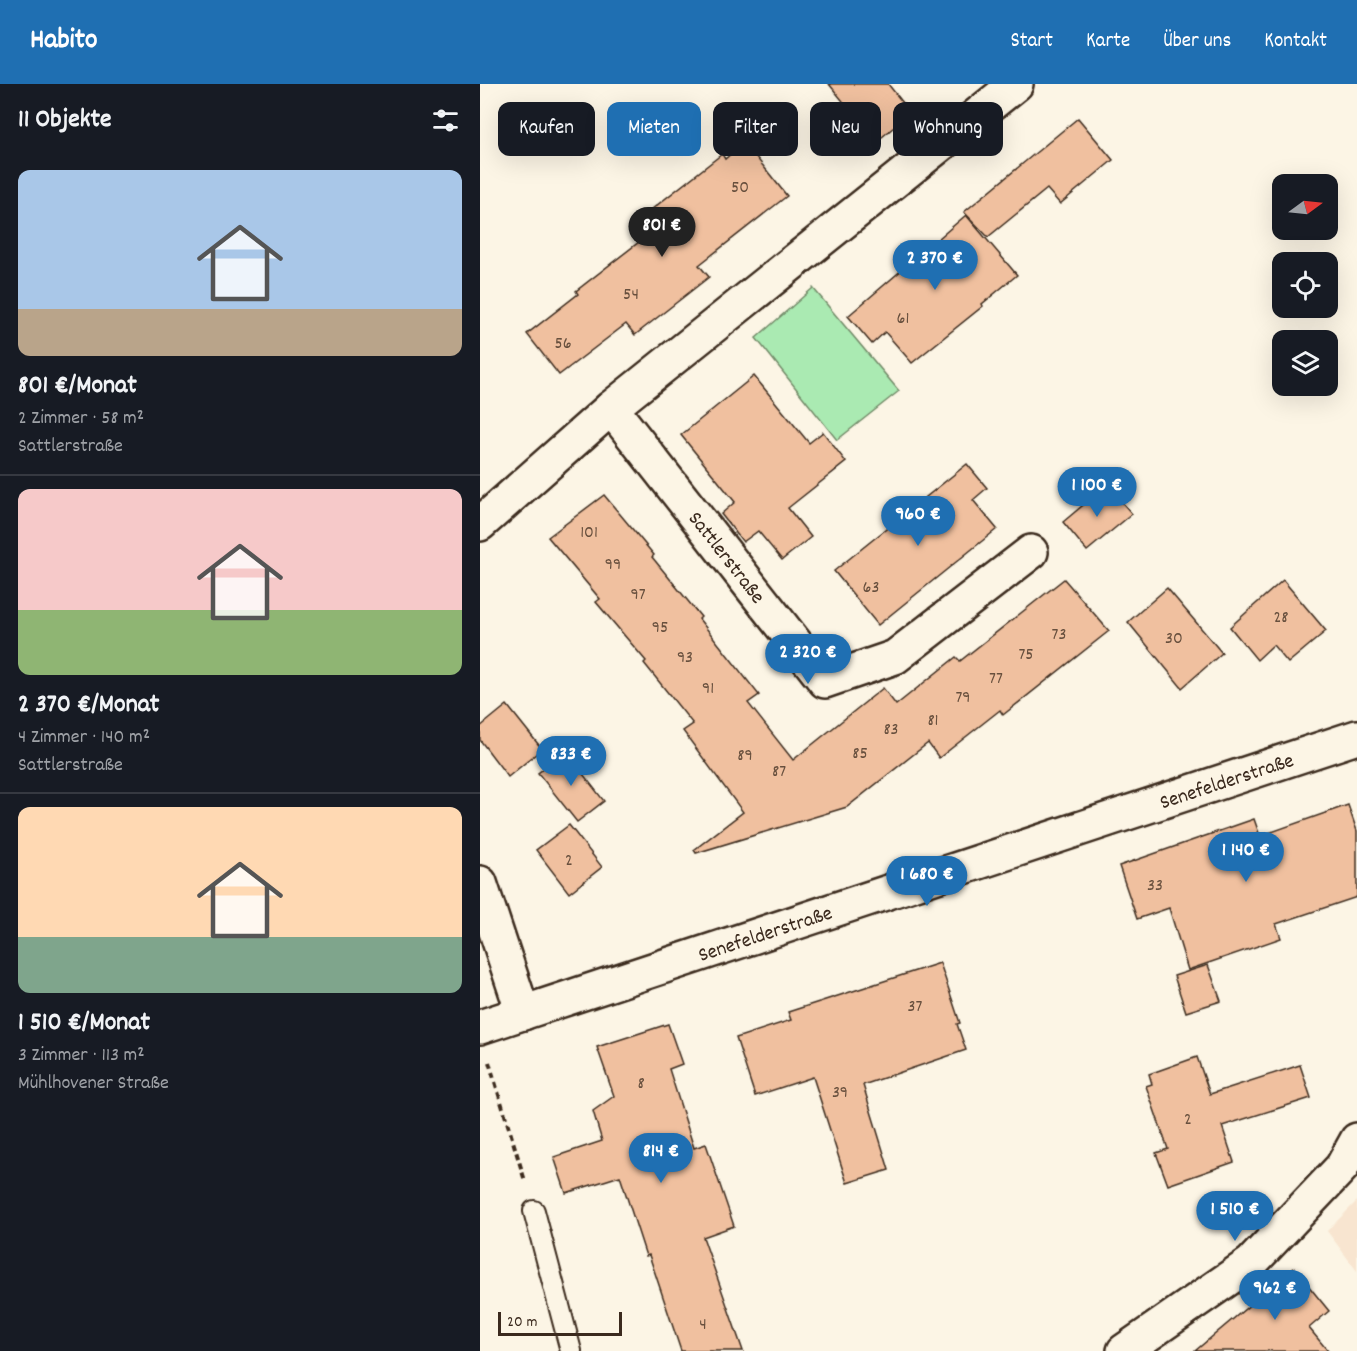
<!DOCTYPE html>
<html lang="de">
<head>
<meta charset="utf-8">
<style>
	body { margin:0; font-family:Dekko,sans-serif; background:#242831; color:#f1f3f6; height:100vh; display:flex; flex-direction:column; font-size:22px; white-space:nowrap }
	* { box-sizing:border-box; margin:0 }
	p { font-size:20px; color:#9ea1a6 }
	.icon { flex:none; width:33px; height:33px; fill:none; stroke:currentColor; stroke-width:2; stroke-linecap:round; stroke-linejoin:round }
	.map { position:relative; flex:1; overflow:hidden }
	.drawer { display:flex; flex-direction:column; background:#171b24; width:480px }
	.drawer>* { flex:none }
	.banner { position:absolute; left:18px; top:18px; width:570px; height:54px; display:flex; gap:12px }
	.needle { width:39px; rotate:75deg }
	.tools { position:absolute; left:792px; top:90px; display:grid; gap:12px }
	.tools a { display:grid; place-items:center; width:66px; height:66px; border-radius:12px; background:#171b24; box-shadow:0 6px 24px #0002; font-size:30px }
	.scale { position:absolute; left:18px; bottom:15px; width:124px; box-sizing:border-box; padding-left:6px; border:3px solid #3b2a1e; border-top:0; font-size:16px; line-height:21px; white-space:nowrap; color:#3b2a1e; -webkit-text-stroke:4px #fcf5e5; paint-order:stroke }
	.price { position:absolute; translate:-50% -51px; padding:0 14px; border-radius:21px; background:#1f6fb2; color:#fff; font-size:20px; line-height:39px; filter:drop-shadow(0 2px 3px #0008) }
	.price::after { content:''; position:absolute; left:50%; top:36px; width:18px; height:14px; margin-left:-9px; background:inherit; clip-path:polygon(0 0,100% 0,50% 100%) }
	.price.selected { background:#222; color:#fff }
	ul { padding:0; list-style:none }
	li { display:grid; align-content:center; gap:12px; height:318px; padding:0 18px }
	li+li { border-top:2px solid #363941 }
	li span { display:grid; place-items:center; height:186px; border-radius:12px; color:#555 }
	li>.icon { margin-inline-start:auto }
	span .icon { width:108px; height:108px; fill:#fffc; stroke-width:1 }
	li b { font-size:26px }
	h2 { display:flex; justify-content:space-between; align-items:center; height:72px; padding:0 18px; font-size:26px }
	.chip { padding:0 21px; border-radius:12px; background:#171b24; box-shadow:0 6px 24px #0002; font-size:21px; line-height:54px }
	.chip.selected { background:#1f6fb2; color:#fff }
	header { display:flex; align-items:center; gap:36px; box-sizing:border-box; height:84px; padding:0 30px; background:#1f6fb2; color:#fff }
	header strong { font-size:28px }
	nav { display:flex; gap:33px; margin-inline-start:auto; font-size:21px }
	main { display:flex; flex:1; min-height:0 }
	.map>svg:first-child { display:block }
	.built { fill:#f8e5d0 }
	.green { fill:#aaeab2; stroke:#728a68; stroke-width:1.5 }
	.building { fill:#f0c09f; stroke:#3b2a1e; stroke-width:1.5 }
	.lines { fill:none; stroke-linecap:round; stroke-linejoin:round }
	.lane-casing { stroke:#3b2a1e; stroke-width:24 }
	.street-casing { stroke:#3b2a1e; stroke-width:38 }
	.secondary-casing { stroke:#3b2a1e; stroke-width:38 }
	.path { stroke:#3b2a1e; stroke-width:4; stroke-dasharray:6 4.5; stroke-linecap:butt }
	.lane { stroke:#fcf5e5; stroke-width:20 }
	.street { stroke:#fcf5e5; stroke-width:33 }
	.secondary { stroke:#fcf5e5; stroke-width:33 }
	.labels { text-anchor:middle; stroke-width:4.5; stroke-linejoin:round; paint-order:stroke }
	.number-label { font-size:18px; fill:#68503e }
	.street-label { font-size:21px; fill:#3b2a1e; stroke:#fcf5e5 }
</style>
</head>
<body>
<header>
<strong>Habito</strong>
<nav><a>Start</a><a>Karte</a><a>Über uns</a><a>Kontakt</a></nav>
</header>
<main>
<section class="drawer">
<h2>11 Objekte<svg class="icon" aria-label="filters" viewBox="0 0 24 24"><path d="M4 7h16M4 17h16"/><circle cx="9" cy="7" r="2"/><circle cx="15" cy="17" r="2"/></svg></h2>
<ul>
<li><span style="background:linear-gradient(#a9c7e8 75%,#b9a48a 0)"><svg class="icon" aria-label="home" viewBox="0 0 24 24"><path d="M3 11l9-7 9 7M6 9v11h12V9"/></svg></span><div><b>801 €/Monat</b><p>2 Zimmer · 58 m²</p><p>Sattlerstraße</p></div></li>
<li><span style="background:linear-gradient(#f6c9c9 65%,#8fb573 0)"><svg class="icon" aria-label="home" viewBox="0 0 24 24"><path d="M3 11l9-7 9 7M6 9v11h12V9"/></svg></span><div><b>2 370 €/Monat</b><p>4 Zimmer · 140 m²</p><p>Sattlerstraße</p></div></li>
<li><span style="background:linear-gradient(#ffd9b3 70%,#7fa58c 0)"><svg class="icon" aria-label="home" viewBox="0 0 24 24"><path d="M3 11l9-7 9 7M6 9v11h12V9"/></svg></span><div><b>1 510 €/Monat</b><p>3 Zimmer · 113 m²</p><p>Mühlhovener Straße</p></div></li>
</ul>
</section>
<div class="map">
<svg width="877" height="1267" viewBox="0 0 877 1267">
	<rect width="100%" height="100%" fill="#fcf5e5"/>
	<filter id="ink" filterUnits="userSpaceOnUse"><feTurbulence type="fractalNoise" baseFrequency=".0167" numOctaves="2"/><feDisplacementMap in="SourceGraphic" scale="12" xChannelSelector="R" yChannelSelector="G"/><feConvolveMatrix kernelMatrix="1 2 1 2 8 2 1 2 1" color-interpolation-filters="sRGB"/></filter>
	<g filter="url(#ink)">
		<path class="built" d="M 877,1117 L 877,1187 L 847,1147 Z"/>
		<path class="green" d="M 333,204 L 419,307 L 357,356 L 276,254 Z"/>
		<g class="building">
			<path d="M 349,0 L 408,0 L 431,29 L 396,58 Z"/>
			<path d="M 598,34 L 633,76 L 580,120 L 567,105 L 508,153 L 484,128 Z"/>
			<path d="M 264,58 L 307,112 L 219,181 L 229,193 L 155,251 L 146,240 L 79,291 L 47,250 L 98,210 L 96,207 L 182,140 L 171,126 L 242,70 L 245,75 Z"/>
			<path d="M 486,131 L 537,191 L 502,220 L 503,222 L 432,279 L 405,248 L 392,260 L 368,232 Z"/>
			<path d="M 274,292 L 329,359 L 343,348 L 366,378 L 308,424 L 331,453 L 302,476 L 278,447 L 263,458 L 241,430 L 255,418 L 201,351 Z"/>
			<path d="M 487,380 L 507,404 L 493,416 L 517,445 L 398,541 L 354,487 Z"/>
			<path d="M 627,401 L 652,430 L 607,467 L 583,438 Z"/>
			<path d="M 124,411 L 174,471 L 172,473 L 221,533 L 219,535 L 279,611 L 268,619 L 313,676 L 403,604 L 416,621 L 476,573 L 480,577 L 584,495 L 629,547 L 523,631 L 520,626 L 459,674 L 448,659 L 367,723 L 216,769 L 214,766 L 263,728 L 203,647 L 213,640 L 164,579 L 166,577 L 116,518 L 120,515 L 68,453 Z"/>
			<path d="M 803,496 L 846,547 L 808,579 L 793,561 L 777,576 L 750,543 Z"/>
			<path d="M 687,504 L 742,569 L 702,604 L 648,538 Z"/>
			<path d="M 27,621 L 62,665 L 28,693 L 0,656 L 0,643 Z"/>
			<path d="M 86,668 L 124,717 L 97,738 L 58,689 Z"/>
			<path d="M 868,721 L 877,747 L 877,813 L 796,840 L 801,854 L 708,886 L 689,824 L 657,835 L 639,782 L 774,735 L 780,752 Z"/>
			<path d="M 89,741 L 122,783 L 89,809 L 56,766 Z"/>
			<path d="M 460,879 L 480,939 L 477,940 L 486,966 L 383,1001 L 409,1086 L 367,1099 L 333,993 L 275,1012 L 256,954 L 311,936 L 308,928 Z"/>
			<path d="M 728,881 L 741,917 L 706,928 L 694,892 Z"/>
			<path d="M 188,940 L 202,980 L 189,985 L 214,1064 L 226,1060 L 254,1142 L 223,1153 L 263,1267 L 201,1267 L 169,1171 L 166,1172 L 140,1092 L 86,1109 L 74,1073 L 122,1057 L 113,1027 L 134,1012 L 117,963 Z"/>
			<path d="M 717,973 L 730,1010 L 820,981 L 831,1014 L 742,1042 L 754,1078 L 688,1101 L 676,1069 L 688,1065 L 666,1002 L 672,1000 L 669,990 Z"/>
			<path d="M 814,1184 L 849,1227 L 829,1244 L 848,1267 L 715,1267 Z"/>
		</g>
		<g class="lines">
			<defs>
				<path id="lane" d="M 54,1127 L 91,1267"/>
				<g id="street">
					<path id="s1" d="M 131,324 L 345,597 L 415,573 L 551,468"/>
					<path d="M 0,440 L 131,324 L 536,0"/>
					<path d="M 0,799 L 43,929"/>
					<path d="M 644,1267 L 771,1179 L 862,1083 L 877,1056"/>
				</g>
				<g id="secondary">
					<path id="s2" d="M 0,943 L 877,653"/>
				</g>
			</defs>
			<use href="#lane" class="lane-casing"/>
			<use href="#street" class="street-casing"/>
			<use href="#secondary" class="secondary-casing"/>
			<path class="path" d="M 9,978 L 45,1097"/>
			<use href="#lane" class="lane"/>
			<use href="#street" class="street"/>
			<use href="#secondary" class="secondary"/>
		</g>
	</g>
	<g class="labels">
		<g class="number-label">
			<text x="260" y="108">50</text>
			<text x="151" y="215">54</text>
			<text x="423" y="239">61</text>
			<text x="83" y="264">56</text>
			<text x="109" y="453">101</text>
			<text x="133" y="485">99</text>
			<text x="391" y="508">63</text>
			<text x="158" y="515">97</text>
			<text x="801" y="538">28</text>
			<text x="180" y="548">95</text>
			<text x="579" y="555">73</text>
			<text x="694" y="559">30</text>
			<text x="546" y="575">75</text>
			<text x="205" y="578">93</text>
			<text x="516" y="599">77</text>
			<text x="228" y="609">91</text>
			<text x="483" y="618">79</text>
			<text x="453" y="641">81</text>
			<text x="411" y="650">83</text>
			<text x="380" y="674">85</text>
			<text x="265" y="676">89</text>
			<text x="299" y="692">87</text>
			<text x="89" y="781">2</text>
			<text x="675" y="806">33</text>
			<text x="435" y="927">37</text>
			<text x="161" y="1004">8</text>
			<text x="360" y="1013">39</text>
			<text x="708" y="1040">2</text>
			<text x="223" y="1245">4</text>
		</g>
		<g class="street-label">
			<text dy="7" stroke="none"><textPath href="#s1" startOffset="189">Sattlerstraße</textPath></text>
			<text dy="7" stroke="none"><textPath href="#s2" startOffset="786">Senefelderstraße</textPath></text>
			<text dy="7" stroke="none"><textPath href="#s2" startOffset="300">Senefelderstraße</textPath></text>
		</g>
	</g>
</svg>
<div class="tools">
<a><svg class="needle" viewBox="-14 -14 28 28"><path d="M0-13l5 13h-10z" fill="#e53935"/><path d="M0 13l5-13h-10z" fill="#9ea1a6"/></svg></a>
<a><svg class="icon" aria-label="locate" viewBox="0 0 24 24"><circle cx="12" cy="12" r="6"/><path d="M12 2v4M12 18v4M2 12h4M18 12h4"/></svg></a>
<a><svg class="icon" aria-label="layers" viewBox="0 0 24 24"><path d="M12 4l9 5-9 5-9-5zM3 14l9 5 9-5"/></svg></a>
</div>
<div class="scale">20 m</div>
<b class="price selected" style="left:182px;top:174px">801 €</b>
<b class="price" style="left:455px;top:207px">2 370 €</b>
<b class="price" style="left:617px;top:434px">1 100 €</b>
<b class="price" style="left:438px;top:463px">960 €</b>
<b class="price" style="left:328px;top:601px">2 320 €</b>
<b class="price" style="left:91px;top:703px">833 €</b>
<b class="price" style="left:766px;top:799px">1 140 €</b>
<b class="price" style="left:447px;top:823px">1 680 €</b>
<b class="price" style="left:181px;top:1100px">814 €</b>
<b class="price" style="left:755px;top:1158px">1 510 €</b>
<b class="price" style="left:795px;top:1237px">962 €</b>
<div class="banner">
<a class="chip">Kaufen</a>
<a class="chip selected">Mieten</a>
<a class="chip">Filter</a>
<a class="chip">Neu</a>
<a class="chip">Wohnung</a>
</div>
</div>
</main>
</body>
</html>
